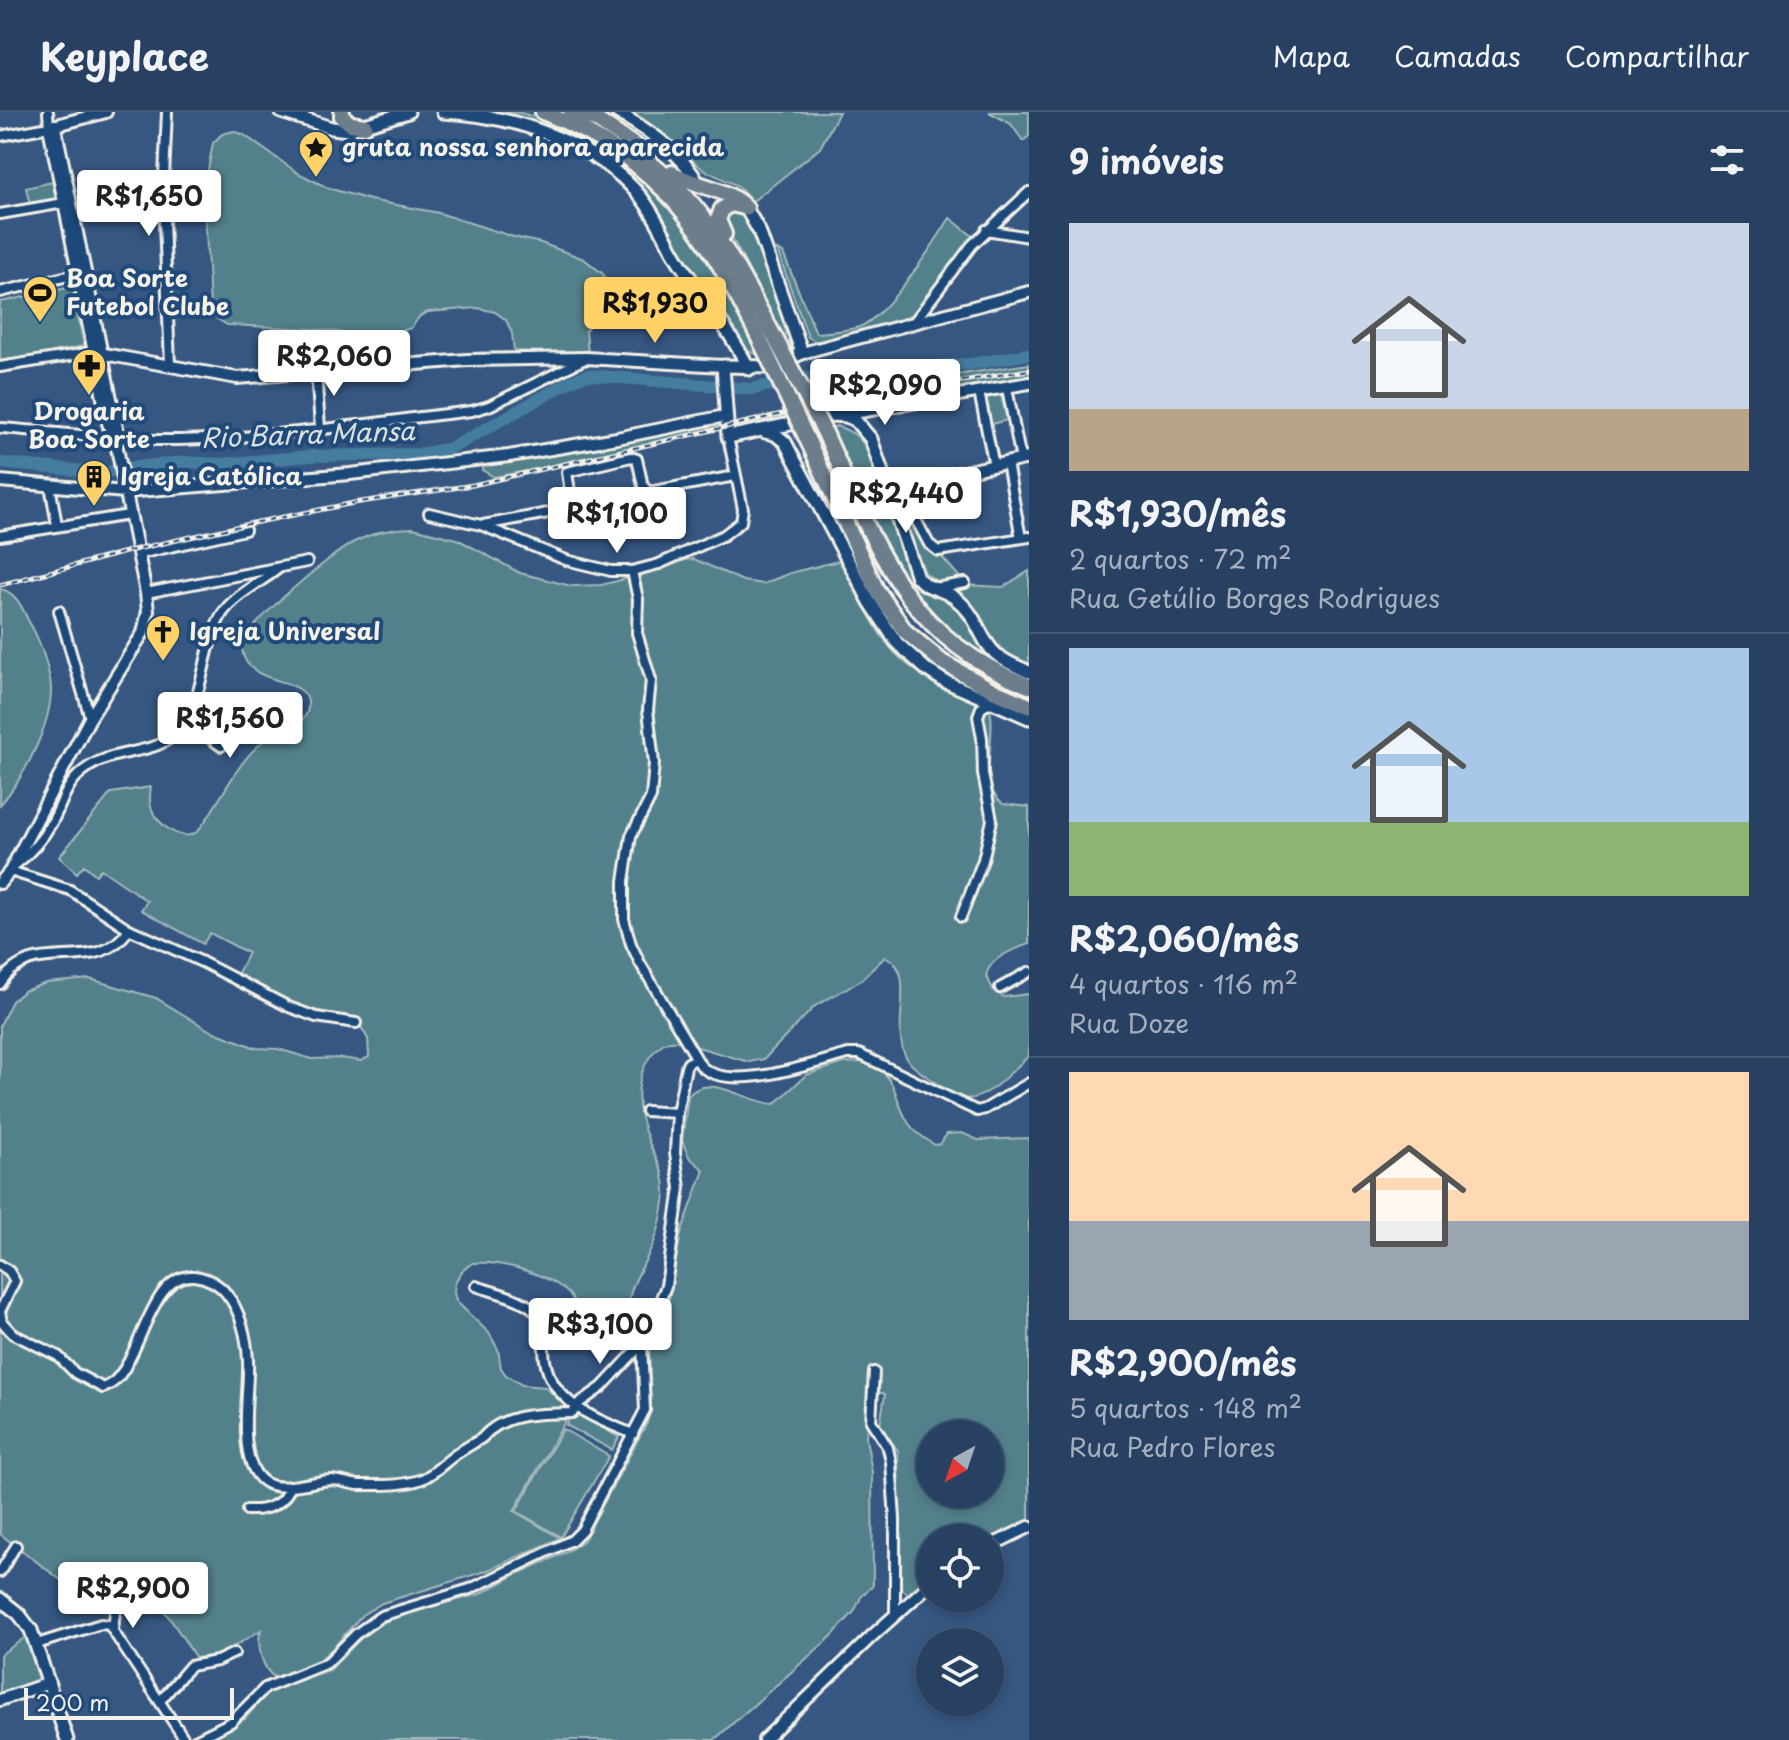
<!DOCTYPE html>
<html lang="pt">
<head>
<meta charset="utf-8">
<style>
	body { margin:0; font-family:"Playpen Sans",sans-serif; background:#344c6b; color:#f1f3f6; height:100vh; display:flex; flex-direction:column; font-size:30px; white-space:nowrap }
	* { box-sizing:border-box; margin:0 }
	p { font-size:26px; color:#a5afbe }
	.icon { flex:none; width:44px; height:44px; fill:none; stroke:currentColor; stroke-width:2; stroke-linecap:round; stroke-linejoin:round }
	.map { position:relative; flex:1; overflow:hidden }
	.side { display:flex; flex-direction:column; background:#284162; width:760px }
	.side>* { flex:none }
	.needle { width:52px; rotate:220deg }
	.controls { position:absolute; left:916px; top:1308px; display:grid; gap:16px }
	.controls a { display:grid; place-items:center; width:88px; height:88px; border-radius:50%; background:#284162; box-shadow:0 4px 12px #0003,0 0 0 2px #445a77; font-size:40px }
	.scale { position:absolute; left:24px; bottom:20px; width:210px; box-sizing:border-box; padding-left:8px; border:4px solid #f4f1e8; border-top:0; font-size:22px; line-height:28px; white-space:nowrap; color:#f4f1e8; -webkit-text-stroke:6px #1f4a7a; paint-order:stroke }
	.price { position:absolute; translate:-50% -68px; padding:0 18px; border-radius:8px; background:#fff; color:#222; font-size:26px; line-height:52px; filter:drop-shadow(0 2px 4px #0008) }
	.price::after { content:''; position:absolute; left:50%; top:48px; width:24px; height:18px; margin-left:-12px; background:inherit; clip-path:polygon(0 0,100% 0,50% 100%) }
	.price.selected { background:#ffd166; color:#111 }
	ul { padding:0; list-style:none }
	li { display:grid; align-content:center; gap:16px; height:424px; padding:0 40px }
	li+li { border-top:2px solid #445a77 }
	li span { display:grid; place-items:center; height:248px; border-radius:0px; color:#555 }
	li>.icon { margin-inline-start:auto }
	span .icon { width:144px; height:144px; fill:#fffc; stroke-width:1 }
	li b { font-size:34px }
	h2 { display:flex; justify-content:space-between; align-items:center; height:96px; padding:0 40px; font-size:34px }
	header { display:flex; align-items:center; gap:48px; box-sizing:border-box; height:112px; padding:0 40px; background:#284162; border-bottom:2px solid #445a77 }
	header strong { font-size:38px }
	nav { display:flex; gap:44px; margin-inline-start:auto; font-size:28px }
	main { display:flex; flex:1; min-height:0 }
	.map>svg:first-child { display:block }
	.green { fill:#53818b; stroke:#a4b9ba; stroke-width:2; fill-rule:evenodd }
	.lines { fill:none; stroke-linecap:round; stroke-linejoin:round }
	.river { stroke:#457da1; stroke-width:12 }
	.minor-casing { stroke:#f4f1e8; stroke-width:14 }
	.tertiary-casing { stroke:#f4f1e8; stroke-width:16 }
	.secondary-casing { stroke:#f4f1e8; stroke-width:17 }
	.motorway-casing { stroke:#f4f1e8; stroke-width:20 }
	.minor { stroke:#1f4a7a; stroke-width:8 }
	.tertiary { stroke:#1f4a7a; stroke-width:10 }
	.secondary { stroke:#1f4a7a; stroke-width:11 }
	.motorway { stroke:#6c7d8c; stroke-width:14 }
	.rail-casing { stroke:#f4f1e8; stroke-width:5 }
	.rail { stroke:#1f4a7a; stroke-width:2; stroke-dasharray:6; stroke-linecap:butt }
	.motorway-bridge-casing { stroke:#f4f1e8; stroke-width:20; stroke-linecap:butt }
	.motorway-bridge { stroke:#6c7d8c; stroke-width:14 }
	.labels { text-anchor:middle; stroke-width:8; stroke-linejoin:round; paint-order:stroke }
	.poi-label { font-size:24px; font-weight:bold; fill:#f4f1e8; stroke:#1f4a7a; text-anchor:start }
	.water-label { font-size:26px; font-style:italic; fill:#dae0dd; stroke:#1f4a7a }
</style>
</head>
<body>
<header>
<strong>Keyplace</strong>
<nav><a>Mapa</a><a>Camadas</a><a>Compartilhar</a></nav>
</header>
<main>
<div class="map">
<svg width="1029" height="1628" viewBox="0 0 1029 1628">
	<rect width="100%" height="100%" fill="#365782"/>
	<filter id="ink" filterUnits="userSpaceOnUse"><feTurbulence type="fractalNoise" baseFrequency=".0125" numOctaves="2"/><feDisplacementMap in="SourceGraphic" scale="16" xChannelSelector="R" yChannelSelector="G"/><feConvolveMatrix kernelMatrix="1 2 1 2 8 2 1 2 1" color-interpolation-filters="sRGB"/></filter>
	<g filter="url(#ink)">
		<g class="green">
			<path d="M 484,0 C 496,0 509,0 521,1 C 597,19 667,76 708,142 C 728,174 744,211 762,245 L 746,238 L 680,143 L 646,83 L 635,70 L 613,51 Z"/>
			<path d="M 626,0 L 839,0 L 820,36 L 753,89 L 736,73 L 704,58 L 661,23 Z"/>
			<path d="M 989,0 L 1029,0 L 1029,24 L 1023,29 L 1011,12 Z"/>
			<path d="M 234,19 L 244,23 L 298,61 L 328,76 L 370,88 L 439,101 L 514,125 L 541,131 L 584,147 L 603,162 L 610,176 L 606,189 L 586,218 L 588,242 L 514,239 L 512,221 L 506,208 L 495,200 L 478,196 L 428,200 L 420,204 L 411,216 L 387,224 L 370,224 L 314,217 L 227,213 L 216,206 L 210,194 L 204,79 L 213,31 L 222,22 Z"/>
			<path d="M 52,70 L 56,87 L 30,93 L 26,76 Z"/>
			<path d="M 736,95 L 750,108 L 786,218 L 785,229 L 727,116 L 725,105 L 729,99 Z"/>
			<path d="M 950,106 L 975,126 L 910,207 L 828,229 L 815,229 L 808,225 L 777,138 L 783,141 L 816,221 C 829,220 846,219 859,215 C 888,204 933,133 950,106 Z"/>
			<path d="M 72,175 L 84,234 L 0,251 L 0,190 Z"/>
			<path d="M 1029,252 L 1029,265 L 1000,272 L 825,299 L 814,276 L 860,268 L 949,264 Z"/>
			<path d="M 1001,283 L 1007,308 L 988,313 L 982,287 Z"/>
			<path d="M 706,312 L 710,316 L 705,319 L 532,358 L 494,365 L 482,358 L 485,353 L 490,351 Z"/>
			<path d="M 836,314 C 846,317 856,321 862,330 C 883,356 900,432 910,467 C 923,481 939,482 953,494 C 970,509 976,531 989,549 L 937,512 L 892,454 L 829,317 Z"/>
			<path d="M 893,382 L 898,383 L 929,437 L 935,443 L 942,445 L 962,468 L 939,471 L 925,461 Z"/>
			<path d="M 413,416 L 457,427 L 520,461 L 571,474 L 601,473 L 641,463 L 685,448 L 694,447 L 743,469 L 763,472 L 790,461 L 842,448 C 858,480 874,521 900,546 C 925,569 958,581 989,594 C 999,623 975,671 1003,692 L 1029,695 L 1029,832 C 1013,838 990,845 986,864 L 994,879 L 1004,885 L 1029,882 L 1029,944 C 1013,957 985,992 963,986 C 954,983 944,976 936,971 C 928,965 918,959 911,952 C 884,924 922,859 885,845 L 860,869 L 815,894 L 764,947 L 749,950 L 677,929 C 666,927 659,934 652,942 C 632,968 637,1001 649,1030 C 656,1048 666,1061 665,1082 C 663,1101 658,1124 649,1141 C 643,1154 635,1166 631,1180 C 625,1200 634,1215 609,1226 C 576,1222 586,1202 569,1182 C 550,1162 501,1149 473,1151 C 459,1158 448,1176 458,1191 L 489,1221 L 498,1237 L 501,1256 L 506,1263 L 522,1273 L 545,1275 L 571,1299 L 514,1399 L 560,1426 L 486,1459 L 382,1491 L 362,1503 L 334,1535 L 317,1550 L 276,1566 C 262,1559 256,1532 261,1518 L 220,1543 L 196,1546 C 182,1526 152,1470 125,1471 C 111,1472 97,1479 83,1482 L 78,1481 L 0,1422 L 0,913 L 12,889 L 24,879 L 46,871 L 90,867 L 156,886 L 209,918 L 256,936 L 278,937 L 312,947 L 341,946 L 361,949 L 369,945 L 368,927 L 357,908 L 296,894 L 237,863 L 248,841 L 210,821 L 203,832 L 141,798 L 147,789 L 101,757 L 96,763 L 84,753 L 77,761 L 59,745 L 111,681 L 151,675 C 150,681 149,689 151,695 C 156,712 181,731 197,720 C 221,691 235,650 266,627 C 279,617 306,615 308,596 C 313,561 246,578 242,537 C 241,515 333,441 354,430 C 374,420 391,416 413,416 Z"/>
			<path d="M 1029,459 L 1029,555 L 1002,542 L 990,528 L 977,501 L 949,476 L 964,473 L 1003,475 Z"/>
			<path d="M 0,477 C 15,479 22,495 28,508 C 38,524 46,548 50,567 C 57,604 24,666 0,693 Z"/>
			<path d="M 863,950 C 902,962 891,987 910,1013 C 916,1022 926,1027 935,1033 L 940,1032 L 947,1022 L 962,1021 L 978,1028 L 1029,1026 L 1029,1408 L 990,1428 L 990,1426 L 930,1426 L 930,1469 L 911,1484 L 900,1476 L 898,1339 L 880,1313 L 885,1282 L 874,1279 L 867,1309 L 866,1326 L 872,1360 L 873,1473 L 861,1485 L 854,1500 L 831,1525 L 714,1628 L 201,1628 L 245,1607 L 269,1579 L 330,1558 L 361,1526 L 380,1512 L 402,1502 L 480,1482 L 515,1463 L 567,1440 L 584,1428 L 647,1311 L 651,1295 L 649,1231 L 668,1192 L 681,1121 L 704,1058 L 689,1045 L 682,1029 L 688,984 C 709,959 746,991 775,992 L 806,963 L 844,951 ZM 930,1322 L 990,1322 L 990,1382 L 930,1382 Z"/>
			<path d="M 573,1300 L 619,1325 L 612,1338 L 566,1313 Z"/>
			<path d="M 563,1317 L 609,1344 L 561,1425 L 516,1399 Z"/>
			<path d="M 30,1522 L 45,1570 L 0,1585 L 0,1543 Z"/>
		</g>
		<g class="lines">
			<path class="river" d="M 0,351 L 103,361 L 126,356 L 185,350 L 222,352 L 311,344 L 419,342 L 447,337 L 457,333 L 569,270 L 587,263 L 751,277 L 837,260 L 886,256 L 923,260 L 942,253 L 972,252 L 1029,242"/>
			<defs>
				<g id="minor">
					<path d="M 167,0 L 163,86 L 170,252"/>
					<path d="M 0,24 L 49,15 L 48,0"/>
					<path d="M 0,102 L 70,90"/>
					<path d="M 986,118 L 1029,125"/>
					<path d="M 0,180 L 81,161"/>
					<path d="M 914,210 L 972,133 L 1029,80"/>
					<path d="M 314,229 L 320,316"/>
					<path d="M 0,255 L 93,240"/>
					<path d="M 1007,276 L 1021,348"/>
					<path d="M 979,280 L 994,354"/>
					<path d="M 0,316 C 59,320 119,329 178,328 C 276,326 374,310 472,299 L 489,294 L 585,247"/>
					<path d="M 1007,351 L 1021,426"/>
					<path d="M 890,371 L 903,384 L 929,432 L 938,439 L 1029,425"/>
					<path d="M 50,373 L 57,413"/>
					<path d="M 429,401 L 481,413 L 566,448 L 611,459 L 632,459 L 659,452 L 724,423 L 741,410 L 743,397 L 728,325"/>
					<path d="M 483,413 L 570,397 L 572,393 L 567,360 L 631,345 L 637,347 L 643,374 L 649,380 L 735,364"/>
					<path d="M 0,424 L 129,403"/>
					<path d="M 139,442 L 245,418"/>
					<path d="M 632,459 L 638,487 L 637,521 L 651,568 L 648,598 L 654,651 L 651,685 L 631,724 L 624,769 L 624,807 L 631,832 L 640,851 L 701,954 C 730,982 813,951 848,942 L 859,942 L 977,999 L 985,997 L 1029,971"/>
					<path d="M 935,476 L 965,471"/>
					<path d="M 146,481 L 307,450"/>
					<path d="M 59,499 L 90,606"/>
					<path d="M 186,609 L 221,634 L 271,597"/>
					<path d="M 15,753 C 29,742 42,728 51,712 C 62,694 65,673 82,660 C 114,633 156,647 180,617 C 205,587 202,535 222,502 C 234,483 262,470 279,456"/>
					<path d="M 10,759 L 70,778 L 129,817 L 202,850 L 289,895 L 316,905 L 356,911"/>
					<path d="M 961,805 L 983,748 L 992,708 L 983,662 L 982,626 L 978,604 L 981,596 L 990,591"/>
					<path d="M 0,872 C 32,820 96,868 129,817"/>
					<path d="M 1000,876 L 1029,860"/>
					<path d="M 646,999 L 677,1001"/>
					<path d="M 0,1153 L 9,1159 L 15,1169 L 0,1199 L 2,1210 L 13,1222 L 58,1244 L 75,1261 L 103,1276 C 141,1265 145,1160 194,1164 C 206,1165 219,1172 226,1181 C 241,1199 247,1226 248,1249 C 250,1280 234,1352 266,1371 C 280,1380 314,1369 331,1368 C 341,1368 351,1373 361,1373 C 379,1373 404,1374 422,1367 C 432,1363 442,1353 451,1346 C 461,1338 471,1333 482,1326 C 504,1300 540,1302 572,1301 L 577,1296"/>
					<path d="M 476,1174 C 495,1181 525,1186 538,1202 C 548,1214 543,1225 544,1238 C 545,1289 594,1306 633,1322"/>
					<path d="M 874,1260 L 871,1309 L 888,1336 L 891,1350 L 895,1407 L 895,1503"/>
					<path d="M 575,1294 L 602,1275 L 642,1232"/>
					<path d="M 247,1398 C 265,1399 285,1393 290,1374"/>
					<path d="M 0,1460 L 16,1434"/>
					<path d="M 113,1517 L 118,1475"/>
					<path d="M 37,1532 L 101,1512 L 109,1513 L 185,1628"/>
					<path d="M 161,1588 L 190,1554 L 217,1549 L 234,1541"/>
					<path d="M 195,1628 L 231,1610 L 265,1576 L 327,1551 L 356,1522 L 381,1504 L 470,1477 L 572,1428 L 582,1418 L 645,1298 L 642,1232 L 666,1174 L 680,1076 L 675,1041 L 677,1001 L 686,955 L 688,951 L 696,947"/>
				</g>
				<g id="tertiary">
					<path d="M 55,13 L 119,326 L 116,333"/>
					<path d="M 93,240 L 237,266 L 467,248 L 586,246 L 723,254"/>
					<path d="M 802,241 L 1029,180"/>
					<path d="M 841,303 L 1029,271"/>
					<path d="M 885,365 L 897,374 L 1029,346"/>
					<path d="M 0,369 L 125,380 L 350,362 L 509,344 L 617,326 L 725,304"/>
					<path d="M 0,771 L 10,759 L 90,606 L 143,521 L 148,499 L 146,481 L 117,336 L 108,311 L 49,15 L 106,0"/>
					<path d="M 990,1434 L 1029,1415"/>
					<path d="M 0,1588 L 49,1571"/>
					<path d="M 764,1628 L 872,1524 L 930,1472"/>
				</g>
				<g id="secondary">
					<path d="M 281,0 L 332,16 L 348,18 L 408,0"/>
					<path d="M 443,0 C 512,3 596,30 641,85 C 658,106 667,132 682,154 C 704,187 731,220 749,257"/>
					<path d="M 617,0 C 649,19 682,40 699,73"/>
					<path d="M 746,96 L 759,119 L 802,241 L 770,255 L 723,254 L 728,325 L 833,303 L 846,304 L 855,308 L 871,327 L 917,465 C 927,478 943,476 955,486 C 979,504 978,526 996,542 C 1005,550 1018,555 1029,560"/>
					<path d="M 765,320 L 775,322 L 785,330 L 870,490 L 897,531 L 927,558 L 944,569 L 1029,606"/>
					<path d="M 0,1487 L 19,1502 L 31,1518 L 67,1628"/>
				</g>
				<g id="motorway">
					<path d="M 342,0 L 342,5 L 351,12 L 365,14"/>
					<path d="M 543,0 C 664,49 705,119 761,230"/>
					<path d="M 571,0 L 598,9 L 649,43"/>
					<path d="M 639,42 C 708,93 735,153 775,226"/>
					<path d="M 672,61 C 696,75 726,75 746,96"/>
					<path d="M 724,122 L 718,108 L 722,97 L 731,92 L 744,95"/>
					<path d="M 825,321 C 877,435 903,524 1029,574"/>
					<path d="M 809,331 L 876,477 L 905,519 L 942,550 L 996,580 L 1029,594"/>
				</g>
			</defs>
			<use href="#minor" class="minor-casing"/>
			<use href="#tertiary" class="tertiary-casing"/>
			<use href="#secondary" class="secondary-casing"/>
			<use href="#motorway" class="motorway-casing"/>
			<use href="#minor" class="minor"/>
			<use href="#tertiary" class="tertiary"/>
			<use href="#secondary" class="secondary"/>
			<use href="#motorway" class="motorway"/>
			<defs>
				<path id="rail" d="M 0,473 L 137,437 L 253,411 L 354,391 L 473,373 L 830,291 L 1029,258"/>
			</defs>
			<use href="#rail" class="rail-casing"/>
			<use href="#rail" class="rail"/>
			<defs>
				<g id="motorway-bridge">
					<path d="M 775,226 L 825,321"/>
					<path d="M 761,230 L 809,331"/>
				</g>
			</defs>
			<use href="#motorway-bridge" class="motorway-bridge-casing"/>
			<use href="#motorway-bridge" class="motorway-bridge"/>
		</g>
	</g>
	<defs>
		<symbol id="sight-pin" viewBox="-11 -11 22 30"><path d="M0 17L-7.5 6A9.5 9.5 0 1 1 7.5 6Z" fill="#ffd166" stroke="#1f4a7a"/><path d="M0-6L1.8-2.2L6-1.7L2.9 1.2L3.7 5.4L0 3.3L-3.7 5.4L-2.9 1.2L-6-1.7L-1.8-2.2Z" fill="#111"/></symbol>
		<symbol id="stadium-pin" viewBox="-11 -11 22 30"><path d="M0 17L-7.5 6A9.5 9.5 0 1 1 7.5 6Z" fill="#ffd166" stroke="#1f4a7a"/><path d="M0-5a6.5 5 0 1 0 0 10a6.5 5 0 1 0 0-10ZM-3.5-1.8h7v3.6h-7Z" fill="#111"/></symbol>
		<symbol id="pharmacy-pin" viewBox="-11 -11 22 30"><path d="M0 17L-7.5 6A9.5 9.5 0 1 1 7.5 6Z" fill="#ffd166" stroke="#1f4a7a"/><path d="M-2-6h4v4h4v4h-4v4h-4v-4h-4v-4h4Z" fill="#111"/></symbol>
		<symbol id="building-pin" viewBox="-11 -11 22 30"><path d="M0 17L-7.5 6A9.5 9.5 0 1 1 7.5 6Z" fill="#ffd166" stroke="#1f4a7a"/><path d="M-4-6H4V6H1V3H-1V6H-4ZM-2.5-4.3h1.7v1.8h-1.7ZM.8-4.3h1.7v1.8H.8ZM-2.5-1h1.7V.8h-1.7ZM.8-1h1.7V.8H.8Z" fill="#111"/></symbol>
		<symbol id="church-pin" viewBox="-11 -11 22 30"><path d="M0 17L-7.5 6A9.5 9.5 0 1 1 7.5 6Z" fill="#ffd166" stroke="#1f4a7a"/><path d="M-1.2-6h2.4v3.5h3.3v2.4h-3.3V6h-2.4V-.1h-3.3v-2.4h3.3Z" fill="#111"/></symbol>
	</defs>
	<g fill-rule="evenodd">
		<use href="#sight-pin" x="296" y="16" width="40" height="54"/>
		<use href="#stadium-pin" x="20" y="161" width="40" height="54"/>
		<use href="#pharmacy-pin" x="69" y="234" width="40" height="54"/>
		<use href="#building-pin" x="74" y="345" width="40" height="54"/>
		<use href="#church-pin" x="143" y="500" width="40" height="54"/>
	</g>
	<g class="labels">
		<g class="poi-label">
			<text x="342" y="44">gruta nossa senhora aparecida</text>
			<text x="66" y="175">Boa Sorte<tspan x="66" dy="28">Futebol Clube</tspan></text>
			<text x="89" y="308" text-anchor="middle">Drogaria<tspan x="89" dy="28">Boa Sorte</tspan></text>
			<text x="120" y="373">Igreja Católica</text>
			<text x="189" y="528">Igreja Universal</text>
		</g>
		<g class="water-label">
			<text transform="translate(308 323) rotate(-2)" y="9">Rio Barra Mansa</text>
		</g>
	</g>
</svg>
<div class="controls">
<a><svg class="needle" viewBox="-14 -14 28 28"><path d="M0-13l5 13h-10z" fill="#e53935"/><path d="M0 13l5-13h-10z" fill="#a5afbe"/></svg></a>
<a><svg class="icon" aria-label="locate" viewBox="0 0 24 24"><circle cx="12" cy="12" r="6"/><path d="M12 2v4M12 18v4M2 12h4M18 12h4"/></svg></a>
<a><svg class="icon" aria-label="layers" viewBox="0 0 24 24"><path d="M12 4l9 5-9 5-9-5zM3 14l9 5 9-5"/></svg></a>
</div>
<div class="scale">200 m</div>
<b class="price" style="left:149px;top:126px">R$1,650</b>
<b class="price selected" style="left:655px;top:233px">R$1,930</b>
<b class="price" style="left:334px;top:286px">R$2,060</b>
<b class="price" style="left:885px;top:315px">R$2,090</b>
<b class="price" style="left:906px;top:423px">R$2,440</b>
<b class="price" style="left:617px;top:443px">R$1,100</b>
<b class="price" style="left:230px;top:648px">R$1,560</b>
<b class="price" style="left:600px;top:1254px">R$3,100</b>
<b class="price" style="left:133px;top:1518px">R$2,900</b>
</div>
<section class="side">
<h2>9 imóveis<svg class="icon" aria-label="filters" viewBox="0 0 24 24"><path d="M4 7h16M4 17h16"/><circle cx="9" cy="7" r="2"/><circle cx="15" cy="17" r="2"/></svg></h2>
<ul>
<li><span style="background:linear-gradient(#c9d6e8 75%,#b9a48a 0)"><svg class="icon" aria-label="home" viewBox="0 0 24 24"><path d="M3 11l9-7 9 7M6 9v11h12V9"/></svg></span><div><b>R$1,930/mês</b><p>2 quartos · 72 m²</p><p>Rua Getúlio Borges Rodrigues</p></div></li>
<li><span style="background:linear-gradient(#a9c7e8 70%,#8fb573 0)"><svg class="icon" aria-label="home" viewBox="0 0 24 24"><path d="M3 11l9-7 9 7M6 9v11h12V9"/></svg></span><div><b>R$2,060/mês</b><p>4 quartos · 116 m²</p><p>Rua Doze</p></div></li>
<li><span style="background:linear-gradient(#ffd9b3 60%,#9aa5b1 0)"><svg class="icon" aria-label="home" viewBox="0 0 24 24"><path d="M3 11l9-7 9 7M6 9v11h12V9"/></svg></span><div><b>R$2,900/mês</b><p>5 quartos · 148 m²</p><p>Rua Pedro Flores</p></div></li>
</ul>
</section>
</main>
</body>
</html>
